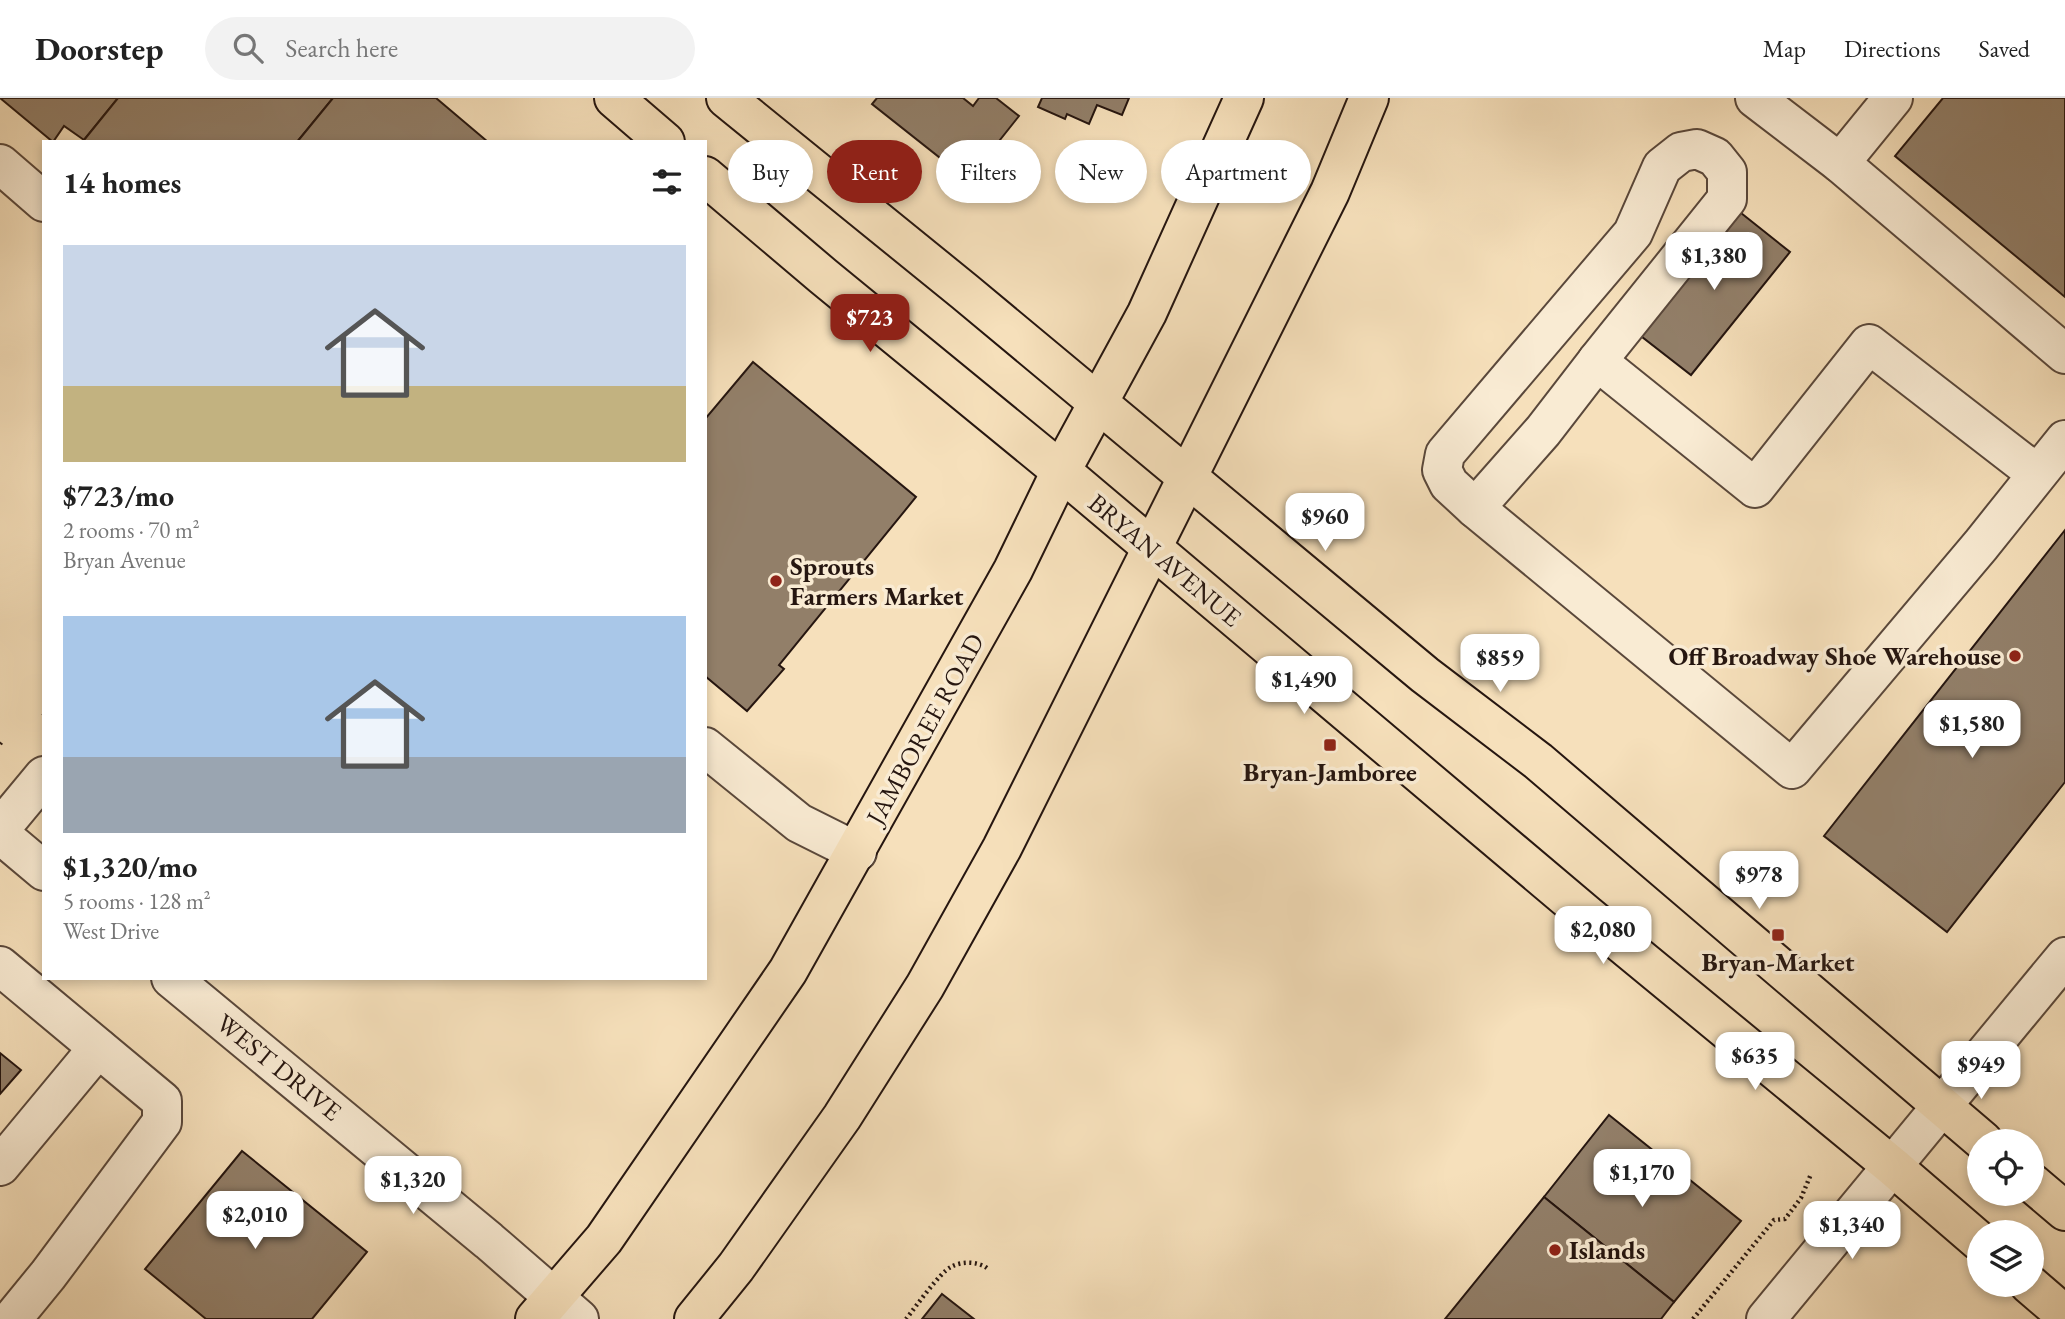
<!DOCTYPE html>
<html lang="en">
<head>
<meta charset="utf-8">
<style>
	body { margin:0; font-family:"EB Garamond",serif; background:#f2f2f2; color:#222; height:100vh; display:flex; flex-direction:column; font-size:26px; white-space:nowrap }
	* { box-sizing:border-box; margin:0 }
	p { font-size:23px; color:#767676 }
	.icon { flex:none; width:38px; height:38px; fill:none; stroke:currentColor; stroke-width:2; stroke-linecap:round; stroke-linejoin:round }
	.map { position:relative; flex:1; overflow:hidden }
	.drawer { position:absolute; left:42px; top:42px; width:665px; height:840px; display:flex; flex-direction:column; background:#fff; border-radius:0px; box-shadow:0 4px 10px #0003 }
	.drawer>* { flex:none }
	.hud { position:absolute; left:728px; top:42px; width:665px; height:63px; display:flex; gap:14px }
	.fabs { position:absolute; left:1967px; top:1031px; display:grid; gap:14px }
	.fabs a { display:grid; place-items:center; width:77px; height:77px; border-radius:50%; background:#fff; box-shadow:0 4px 10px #0003; font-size:35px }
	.price { position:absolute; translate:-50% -60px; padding:0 16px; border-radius:14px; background:#fff; color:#222; font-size:23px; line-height:46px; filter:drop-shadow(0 2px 4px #0008) }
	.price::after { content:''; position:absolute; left:50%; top:42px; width:21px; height:16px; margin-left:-10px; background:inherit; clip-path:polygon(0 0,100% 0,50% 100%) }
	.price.on { background:#8f2418; color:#fff }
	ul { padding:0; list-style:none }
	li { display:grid; align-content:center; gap:14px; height:371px; padding:0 21px }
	li span { display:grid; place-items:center; height:217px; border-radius:0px; color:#555 }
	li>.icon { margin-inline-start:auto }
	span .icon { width:126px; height:126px; fill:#fffc; stroke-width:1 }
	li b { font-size:30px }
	h2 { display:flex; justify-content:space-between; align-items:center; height:84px; padding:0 21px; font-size:30px }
	.pill { padding:0 24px; border-radius:32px; background:#fff; box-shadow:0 4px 10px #0003; font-size:24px; line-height:63px }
	.pill.on { background:#8f2418; color:#fff }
	header { display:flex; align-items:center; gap:42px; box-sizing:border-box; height:98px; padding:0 35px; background:#fff; border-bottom:2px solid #e0e0e0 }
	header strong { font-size:33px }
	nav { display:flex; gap:38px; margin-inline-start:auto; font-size:24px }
	.search { width:490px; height:63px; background:#f2f2f2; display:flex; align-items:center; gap:18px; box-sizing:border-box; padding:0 24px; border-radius:38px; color:#767676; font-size:26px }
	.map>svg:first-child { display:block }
	.building { fill:#927f69; stroke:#261610; stroke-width:2 }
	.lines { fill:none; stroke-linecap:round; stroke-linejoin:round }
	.minor-casing { stroke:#5a483b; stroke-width:42 }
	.major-casing { stroke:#261610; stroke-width:42 }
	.path { stroke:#261610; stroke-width:4.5; stroke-dasharray:2 3.5; stroke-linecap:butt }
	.minor { stroke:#f9ebd3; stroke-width:38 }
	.major { stroke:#f6e0bb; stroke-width:38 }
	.poi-dot { fill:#8f2418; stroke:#f9ebd3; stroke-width:2.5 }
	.labels { text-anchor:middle; stroke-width:7; stroke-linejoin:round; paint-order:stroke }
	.street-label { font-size:26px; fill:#261610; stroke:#f9ebd3 }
	.poi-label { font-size:26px; font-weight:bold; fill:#261610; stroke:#f9ebd3; text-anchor:start }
</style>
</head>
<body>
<header>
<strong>Doorstep</strong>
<div class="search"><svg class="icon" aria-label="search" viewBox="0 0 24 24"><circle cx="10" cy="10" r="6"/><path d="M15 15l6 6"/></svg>Search here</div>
<nav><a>Map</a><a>Directions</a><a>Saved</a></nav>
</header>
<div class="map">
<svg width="2065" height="1221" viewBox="0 0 2065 1221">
	<rect width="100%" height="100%" fill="#f6e0bb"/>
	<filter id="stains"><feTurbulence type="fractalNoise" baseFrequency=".00286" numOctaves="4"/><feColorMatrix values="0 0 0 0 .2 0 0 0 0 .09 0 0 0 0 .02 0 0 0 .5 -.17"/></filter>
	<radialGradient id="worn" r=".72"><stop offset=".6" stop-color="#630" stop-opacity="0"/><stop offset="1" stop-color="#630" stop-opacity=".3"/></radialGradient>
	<g class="building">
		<path d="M 0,0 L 118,0 L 84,42 L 64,28 L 53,44 Z"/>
		<path d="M 118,0 L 333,0 L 297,44 L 85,44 L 84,42 Z"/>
		<path d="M 333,0 L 436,0 L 488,44 L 297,44 Z"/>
		<path d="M 877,0 L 963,0 L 973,8 L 979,0 L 996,0 L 1019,18 L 968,82 L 872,6 Z"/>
		<path d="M 1042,0 L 1129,0 L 1122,17 L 1097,7 L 1089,26 L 1067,16 L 1065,21 L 1038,9 Z"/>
		<path d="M 1943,0 L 2065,0 L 2065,199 L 1895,58 Z"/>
		<path d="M 1736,111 L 1790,154 L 1691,277 L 1637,235 Z"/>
		<path d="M 753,264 L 916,399 L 779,567 L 784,571 L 747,613 L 705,578 L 705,321 Z"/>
		<path d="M 2065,432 L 2065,684 L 1947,834 L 1824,738 Z"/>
		<path d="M 0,955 L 21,972 L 0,996 Z"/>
		<path d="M 1609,1017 L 1741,1123 L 1674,1204 L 1544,1099 Z"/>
		<path d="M 242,1053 L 367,1154 L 312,1221 L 206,1221 L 145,1171 Z"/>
		<path d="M 1544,1099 L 1674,1204 L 1661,1221 L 1445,1221 Z"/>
		<path d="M 942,1196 L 974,1221 L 922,1221 Z"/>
	</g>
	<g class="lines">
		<defs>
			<g id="minor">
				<path d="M 1755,0 L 1840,65 L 1893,0"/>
				<path d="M 1840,65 L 2065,256"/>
				<path d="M 0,66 L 44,104"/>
				<path d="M 2037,376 L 1869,246 L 1755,390 L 1597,263 L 1543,333 L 1475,410 L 1792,671 L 1981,447 L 2065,342"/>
				<path d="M 1475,410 L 1449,386 L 1442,372 L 1445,356 L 1633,135 L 1662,69 L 1681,54 L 1697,51 L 1715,59 L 1727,74 L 1727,101 L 1597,263"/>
				<path d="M 705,649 L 799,725 L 857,754"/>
				<path d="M 0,731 L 44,678"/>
				<path d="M 0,736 L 44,773"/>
				<path d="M 0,868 L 162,1003 L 162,1024 L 48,1177 L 12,1221"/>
				<path d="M 171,880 L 489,1143 L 579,1221"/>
				<path d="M 0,1068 L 98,950"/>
				<path d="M 1766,1221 L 2065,859"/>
			</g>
			<g id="major">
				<path d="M 614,0 L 665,44"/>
				<path d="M 726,0 L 965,194 L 1425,577 L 1538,663 L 1983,1043"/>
				<path d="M 705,78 L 823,178 L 1061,373 L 1587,817 L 1892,1068 L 1979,1143"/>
				<path d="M 2032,1085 L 2065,1113"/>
				<path d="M 2029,1186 L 2065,1217"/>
				<path d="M 535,1221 L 604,1141 L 788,873 L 1013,472 L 1061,373 L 1147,215 L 1244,0"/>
				<path d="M 694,1221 L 736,1169 L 842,1019 L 925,888 L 1002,750 L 1330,94 L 1369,0"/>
			</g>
		</defs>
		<use href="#minor" class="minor-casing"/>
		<use href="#major" class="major-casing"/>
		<g class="path">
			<path d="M 43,618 L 44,617"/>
			<path d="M 0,646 L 3,642"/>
			<path d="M 906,1221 C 915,1210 940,1174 951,1169 C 961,1163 979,1163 988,1171"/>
			<path d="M 1693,1221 L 1774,1122 L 1785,1121 L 1801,1100 L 1811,1076"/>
		</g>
		<use href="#minor" class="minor"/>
		<use href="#major" class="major"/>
	</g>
	<g class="poi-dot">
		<circle cx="776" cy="483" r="7"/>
		<circle cx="2015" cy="558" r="7"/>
		<rect x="1323" y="640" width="14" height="14" rx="3.5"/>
		<rect x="1771" y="830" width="14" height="14" rx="3.5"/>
		<circle cx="1555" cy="1152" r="7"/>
	</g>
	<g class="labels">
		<g class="street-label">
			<text transform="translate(1165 462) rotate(40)" y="9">BRYAN AVENUE</text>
			<text transform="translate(925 631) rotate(-61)" y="9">JAMBOREE ROAD</text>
			<text transform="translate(279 969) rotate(39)" y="9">WEST DRIVE</text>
		</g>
		<g class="poi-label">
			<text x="790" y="477">Sprouts<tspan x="790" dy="30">Farmers Market</tspan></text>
			<text x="2001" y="567" text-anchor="end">Off Broadway Shoe Warehouse</text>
			<text x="1330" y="683" text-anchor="middle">Bryan-Jamboree</text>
			<text x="1778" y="873" text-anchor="middle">Bryan-Market</text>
			<text x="1569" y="1161">Islands</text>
		</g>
	</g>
	<rect width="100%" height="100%" filter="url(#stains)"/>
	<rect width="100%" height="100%" fill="url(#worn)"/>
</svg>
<div class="fabs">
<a><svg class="icon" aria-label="locate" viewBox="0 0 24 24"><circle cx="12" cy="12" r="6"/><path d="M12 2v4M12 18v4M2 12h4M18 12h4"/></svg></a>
<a><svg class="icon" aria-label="layers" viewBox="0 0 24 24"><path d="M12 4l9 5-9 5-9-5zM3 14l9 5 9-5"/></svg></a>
</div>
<b class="price" style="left:1714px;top:194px">$1,380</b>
<b class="price on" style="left:870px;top:256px">$723</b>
<b class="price" style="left:1325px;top:455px">$960</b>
<b class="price" style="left:1500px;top:596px">$859</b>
<b class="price" style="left:1304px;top:618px">$1,490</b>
<b class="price" style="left:1972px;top:662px">$1,580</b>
<b class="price" style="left:1759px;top:813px">$978</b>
<b class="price" style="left:1603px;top:868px">$2,080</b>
<b class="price" style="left:1755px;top:994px">$635</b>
<b class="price" style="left:1981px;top:1003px">$949</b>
<b class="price" style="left:1642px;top:1111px">$1,170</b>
<b class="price" style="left:413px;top:1118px">$1,320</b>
<b class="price" style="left:255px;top:1153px">$2,010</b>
<b class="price" style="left:1852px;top:1163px">$1,340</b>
<div class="hud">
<a class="pill">Buy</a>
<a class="pill on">Rent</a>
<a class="pill">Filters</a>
<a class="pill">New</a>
<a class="pill">Apartment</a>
</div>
<section class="drawer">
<h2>14 homes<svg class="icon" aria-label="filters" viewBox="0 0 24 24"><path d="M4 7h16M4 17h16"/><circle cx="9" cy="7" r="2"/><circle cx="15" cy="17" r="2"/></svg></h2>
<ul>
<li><span style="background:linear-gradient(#c9d6e8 65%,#c2b280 0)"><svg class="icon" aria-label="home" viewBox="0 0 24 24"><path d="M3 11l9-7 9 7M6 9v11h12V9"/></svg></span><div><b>$723/mo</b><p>2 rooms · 70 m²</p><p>Bryan Avenue</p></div></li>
<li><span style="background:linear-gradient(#a9c7e8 65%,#9aa5b1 0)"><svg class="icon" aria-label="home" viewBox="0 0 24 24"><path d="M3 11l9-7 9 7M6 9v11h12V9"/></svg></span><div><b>$1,320/mo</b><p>5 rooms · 128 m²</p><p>West Drive</p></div></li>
</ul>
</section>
</div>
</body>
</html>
